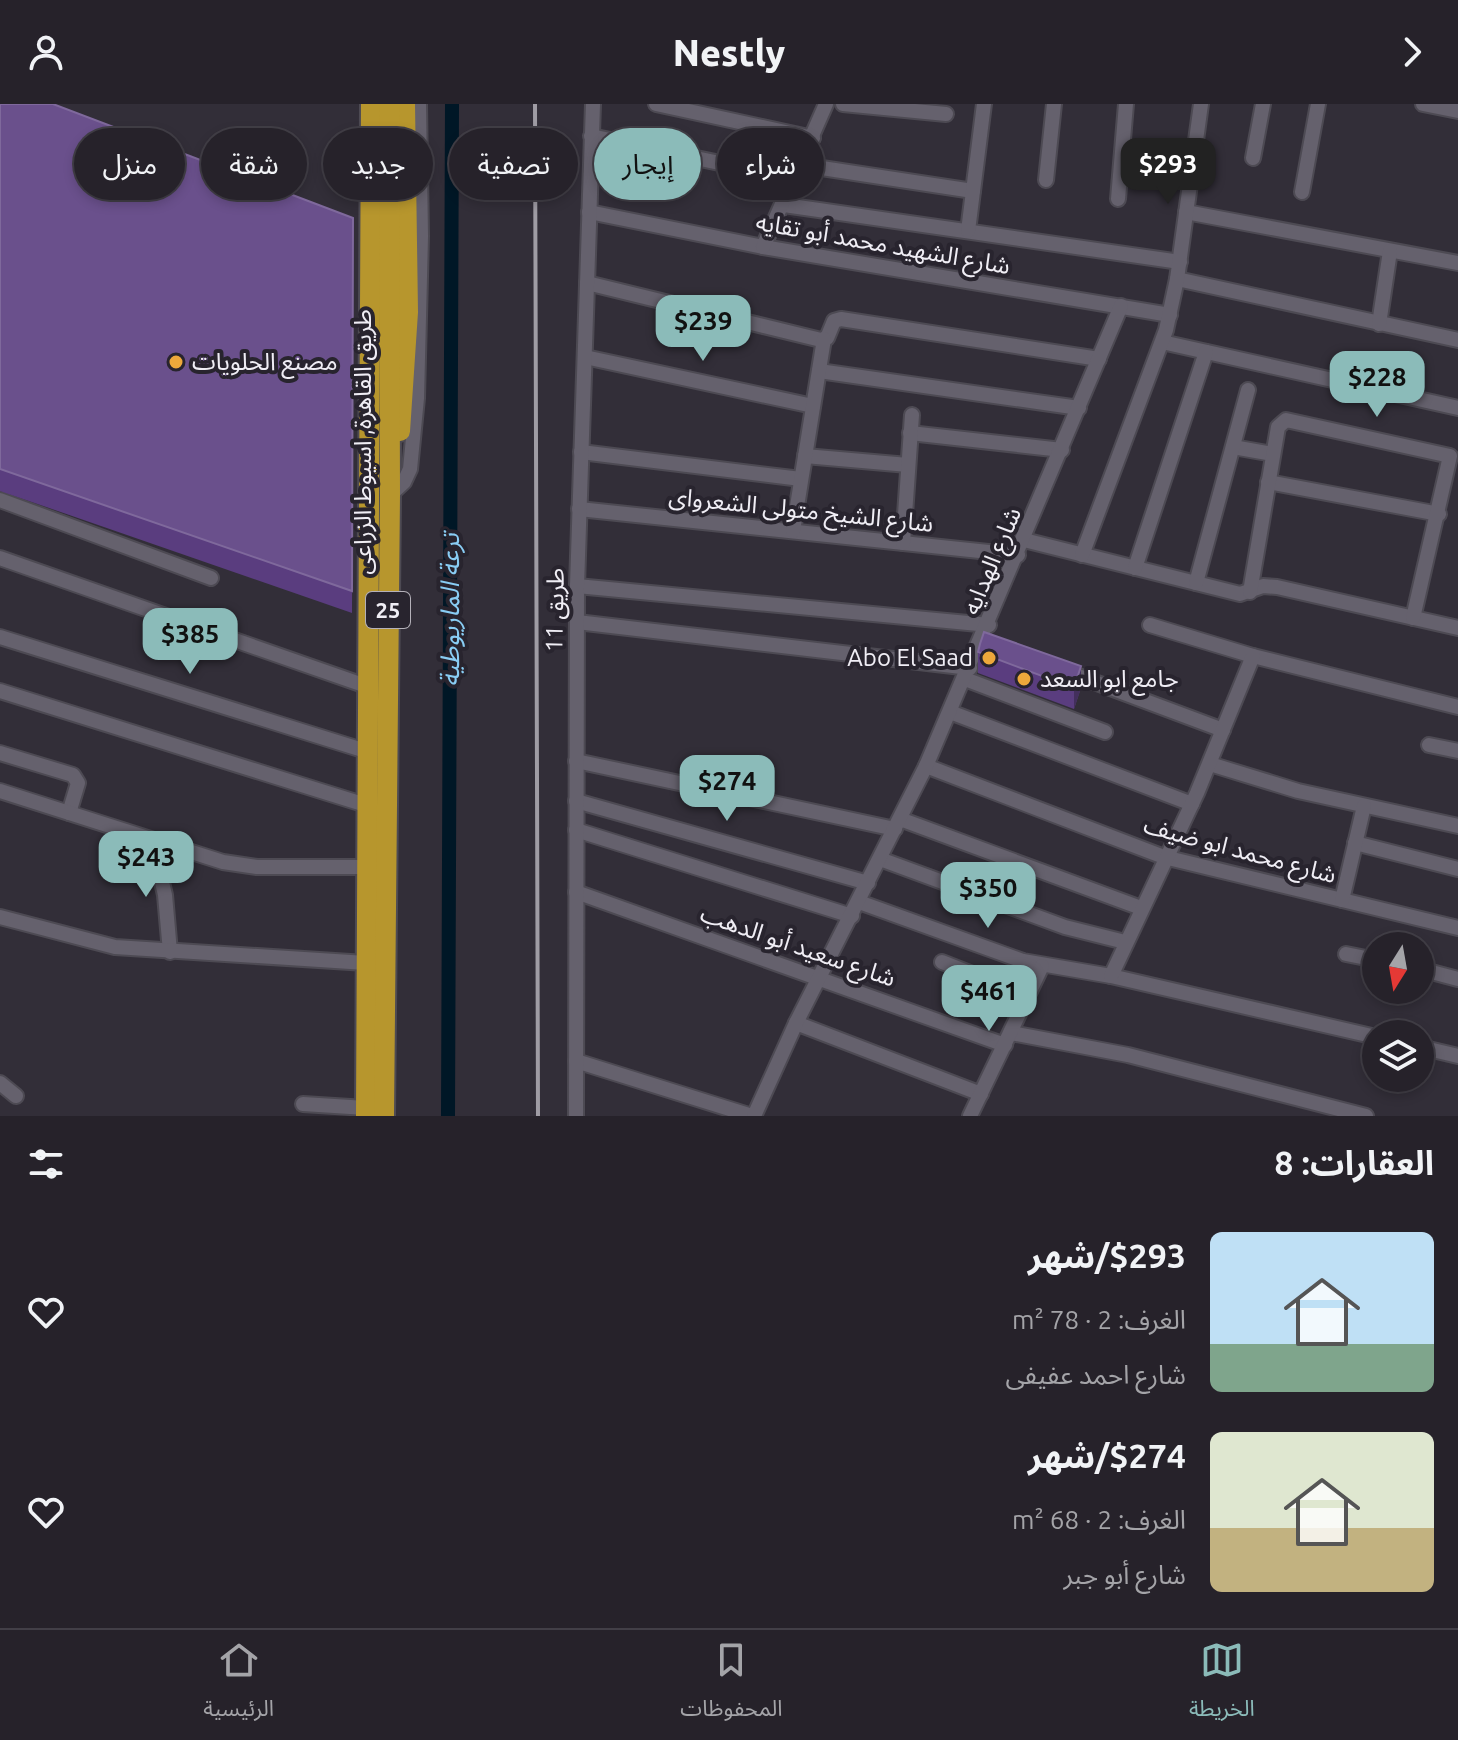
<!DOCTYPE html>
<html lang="ar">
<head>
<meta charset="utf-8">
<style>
	body { margin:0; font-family:Ubuntu,"Noto Sans Arabic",sans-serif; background:#322f36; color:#f1f3f6; direction:rtl; height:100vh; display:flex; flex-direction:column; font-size:30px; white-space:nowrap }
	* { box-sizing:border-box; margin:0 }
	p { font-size:26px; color:#a4a4a8 }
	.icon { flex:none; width:44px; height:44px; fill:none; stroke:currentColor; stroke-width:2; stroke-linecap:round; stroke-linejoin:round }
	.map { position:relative; height:1012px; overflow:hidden; direction:ltr }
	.sheet { display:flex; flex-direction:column; background:#26222a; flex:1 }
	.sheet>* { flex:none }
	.top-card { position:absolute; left:24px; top:24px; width:800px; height:72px; direction:rtl; display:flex; gap:16px }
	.needle { width:52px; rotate:191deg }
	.buttons { position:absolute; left:1362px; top:828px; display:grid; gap:16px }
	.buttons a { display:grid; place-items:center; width:72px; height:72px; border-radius:50%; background:#26222a; box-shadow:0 4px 12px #0003,0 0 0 2px #423f47; font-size:40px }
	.price { position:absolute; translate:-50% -68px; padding:0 18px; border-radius:16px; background:#8bbbb9; color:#111; font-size:26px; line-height:52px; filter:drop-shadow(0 2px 4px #0008) }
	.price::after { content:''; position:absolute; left:50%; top:48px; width:24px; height:18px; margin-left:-12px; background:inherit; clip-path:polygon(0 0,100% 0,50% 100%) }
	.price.current { background:#222; color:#fff }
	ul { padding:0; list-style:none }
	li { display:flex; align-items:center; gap:24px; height:200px; padding:0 24px }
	li span { display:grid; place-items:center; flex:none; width:224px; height:160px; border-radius:12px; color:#555 }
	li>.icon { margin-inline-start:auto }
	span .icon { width:96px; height:96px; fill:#fffc; stroke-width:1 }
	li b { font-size:34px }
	h2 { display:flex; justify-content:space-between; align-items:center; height:96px; padding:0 24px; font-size:34px }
	.chip { padding:0 28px; border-radius:36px; background:#26222a; box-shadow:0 4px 12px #0003,0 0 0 2px #423f47; font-size:28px; line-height:72px }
	.chip.current { background:#8bbbb9; color:#111 }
	header { display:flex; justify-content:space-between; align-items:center; height:104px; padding:0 24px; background:#26222a; font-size:36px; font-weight:800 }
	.tabs { display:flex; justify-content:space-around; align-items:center; height:112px; border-top:2px solid #423f47; background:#26222a; font-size:22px; color:#a4a4a8 }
	.tabs a { display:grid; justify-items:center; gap:4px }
	.tabs .current { color:#8bbbb9 }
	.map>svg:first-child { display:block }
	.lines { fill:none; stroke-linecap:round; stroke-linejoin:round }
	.canal { stroke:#001726; stroke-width:14 }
	.minor-casing { stroke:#4d4a53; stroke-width:18 }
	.highway-casing { stroke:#4d4a53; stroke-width:24 }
	.minor { stroke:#65616d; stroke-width:14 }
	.highway { stroke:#b7962d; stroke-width:20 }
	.rail { stroke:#9f9ca4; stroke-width:4 }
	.wall { fill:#5a3d7f }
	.shaded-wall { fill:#432f5d }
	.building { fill:#6a508c; stroke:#7f699c; stroke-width:2 }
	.poi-dot { fill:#eda83b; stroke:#28242e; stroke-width:3 }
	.labels { text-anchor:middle; stroke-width:8; stroke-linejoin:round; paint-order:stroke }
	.shield { fill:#28242e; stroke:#b4b1b9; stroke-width:2 }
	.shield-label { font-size:22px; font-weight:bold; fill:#f0eef5 }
	.street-label { font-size:24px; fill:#f0eef5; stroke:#28242e }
	.poi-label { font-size:24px; fill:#f0eef5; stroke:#28242e; text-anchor:start }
	.water-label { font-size:26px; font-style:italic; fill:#89cdf4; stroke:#28242e }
</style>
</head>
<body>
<header><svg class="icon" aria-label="forward" viewBox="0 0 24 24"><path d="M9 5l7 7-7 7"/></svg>Nestly<svg class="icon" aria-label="person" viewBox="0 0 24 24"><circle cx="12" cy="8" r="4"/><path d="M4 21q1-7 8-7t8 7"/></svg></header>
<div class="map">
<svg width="1458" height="1012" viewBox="0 0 1458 1012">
	<rect width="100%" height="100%" fill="#322e38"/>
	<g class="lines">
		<path class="canal" d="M 448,1012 L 452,0"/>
		<defs>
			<g id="minor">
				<path d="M 656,0 L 813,34"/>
				<path d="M 843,0 L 946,10"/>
				<path d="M 1423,0 L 1458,7"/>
				<path d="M 591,32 L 796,75"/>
				<path d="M 1253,54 L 1263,0"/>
				<path d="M 802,61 L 973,87"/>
				<path d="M 1046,76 L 1054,0"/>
				<path d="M 1302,88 L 1318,0"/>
				<path d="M 1118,95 L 1126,0"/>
				<path d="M 784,101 L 1180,158"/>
				<path d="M 589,108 L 763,143 L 1170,211"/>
				<path d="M 1186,108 L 1458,159"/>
				<path d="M 968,127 L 984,0"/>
				<path d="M 763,143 L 826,0"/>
				<path d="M 1177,175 L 1458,236"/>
				<path d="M 587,179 L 821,236 L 827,234 L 834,217 L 841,215 L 1099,255"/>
				<path d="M 1379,220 L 1390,147"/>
				<path d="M 1162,238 L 1458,304"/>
				<path d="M 585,253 L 813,302"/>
				<path d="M 819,267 L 1079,304"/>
				<path d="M 910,329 L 1062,346"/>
				<path d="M 1233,343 L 1273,350"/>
				<path d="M 581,348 L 801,375"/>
				<path d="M 805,352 L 908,361"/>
				<path d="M 1268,378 L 1439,410"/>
				<path d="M 390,391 L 404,378 L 410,365 L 417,294 L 421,132 L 419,0"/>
				<path d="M 0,396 L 211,474"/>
				<path d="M 579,405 L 1018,451"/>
				<path d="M 793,427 L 824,235"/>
				<path d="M 1024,436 L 1240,490 L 1263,482 L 1277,483 L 1458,524"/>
				<path d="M 903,439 L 912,311"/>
				<path d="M 1082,451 L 1166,226 L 1177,175 L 1201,0"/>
				<path d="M 0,454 L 369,583"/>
				<path d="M 1135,464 L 1206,248"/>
				<path d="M 1196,479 L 1248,286"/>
				<path d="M 577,482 L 989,521"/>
				<path d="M 1250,488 L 1278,323 L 1286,316 L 1450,352 L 1413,514"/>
				<path d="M 577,518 L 970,564"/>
				<path d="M 1150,521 L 1253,552 L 1458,603"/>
				<path d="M 0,533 L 369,648"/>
				<path d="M 1065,567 L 1223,626"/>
				<path d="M 965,575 L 1105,628"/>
				<path d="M 0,587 L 369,702"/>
				<path d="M 950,608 L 1192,700"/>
				<path d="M 1429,641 L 1458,647"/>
				<path d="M 0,649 L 73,671 L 78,679 L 69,709"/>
				<path d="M 576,657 L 895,725"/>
				<path d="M 1210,660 L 1298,687 L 1458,722"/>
				<path d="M 926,662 L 1164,753 L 1458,824"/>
				<path d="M 0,687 L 223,758 L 257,763 L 368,763"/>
				<path d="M 576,697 L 868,779"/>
				<path d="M 900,715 L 1141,804"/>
				<path d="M 576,726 L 852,812"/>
				<path d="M 152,736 L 165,791 L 170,848"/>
				<path d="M 1355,739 L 1458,765"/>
				<path d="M 880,755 L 1065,823 L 1125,838"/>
				<path d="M 576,788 L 1005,941"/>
				<path d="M 1342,796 L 1364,702"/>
				<path d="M 859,798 L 1023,857 L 1111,872 L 1376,933"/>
				<path d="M 0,813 L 115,843 L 366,859"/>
				<path d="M 1346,850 L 1376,856"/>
				<path d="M 942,858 L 1028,892"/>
				<path d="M 1420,865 L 1458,875"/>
				<path d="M 1111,872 L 1197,689 L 1253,552"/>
				<path d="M 796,919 L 981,990"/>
				<path d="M 1011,929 L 1128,951 L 1366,1012"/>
				<path d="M 1420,943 L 1458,952"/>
				<path d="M 576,957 L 752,1012"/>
				<path d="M 0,979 L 16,992"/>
				<path d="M 303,1000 L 366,1004"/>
				<path d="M 576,1012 L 577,482 L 593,0"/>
				<path d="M 754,1012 L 796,919 L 926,662 L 1121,202"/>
				<path d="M 970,1012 L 1042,862"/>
			</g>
			<g id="highway">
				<path d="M 400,327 L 408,208 L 405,0"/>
				<path d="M 366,1012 L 371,0"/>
				<path d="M 384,1012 L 390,391 L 389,0"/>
			</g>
		</defs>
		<use href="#minor" class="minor-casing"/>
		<use href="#highway" class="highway-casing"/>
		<use href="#minor" class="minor"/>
		<use href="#highway" class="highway"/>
		<path class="rail" d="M 535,0 L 538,1012"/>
	</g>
	<g class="wall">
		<path d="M 0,0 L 353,114 L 352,509 L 0,387 Z"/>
		<path d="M 978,548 L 1081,584 L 1074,605 L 978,569 Z"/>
	</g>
	<path class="shaded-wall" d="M 1081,562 L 1081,584 L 1074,605 L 1074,584 Z"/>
	<g class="building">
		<path d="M 0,0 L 53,0 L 353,114 L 352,487 L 0,365 Z"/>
		<path d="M 984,528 L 1081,562 L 1074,584 L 978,548 L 980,540 Z"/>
	</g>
	<g class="poi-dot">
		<circle cx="176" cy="258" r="8"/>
		<circle cx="989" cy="554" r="8"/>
		<circle cx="1024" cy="575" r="8"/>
	</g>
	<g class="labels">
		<rect class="shield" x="366" y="488" width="44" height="36" rx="6"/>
		<g class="shield-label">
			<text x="388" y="514">25</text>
		</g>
		<g class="street-label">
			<text transform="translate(883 140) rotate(10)" y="8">شارع الشهيد محمد أبو تقايه</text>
			<text transform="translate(363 338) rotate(-90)" y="8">طريق القاهرة, اسيوط الزراعى</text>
			<text transform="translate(801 406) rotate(6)" y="8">شارع الشيخ متولى الشعرواى</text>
			<text transform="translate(992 457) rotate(-67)" y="8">شارع الهدايه</text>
			<text transform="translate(555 506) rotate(-89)" y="8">طريق 11</text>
			<text transform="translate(1240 746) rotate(15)" y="8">شارع محمد ابو ضيف</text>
			<text transform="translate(798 842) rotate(19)" y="8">شارع سعيد أبو الدهب</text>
		</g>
		<g class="poi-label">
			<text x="192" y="266">مصنع الحلويات</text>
			<text x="973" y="562" text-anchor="end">Abo El Saad</text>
			<text x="1040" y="583">جامع ابو السعد</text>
		</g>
		<g class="water-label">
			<text transform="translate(450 506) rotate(-90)" y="9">ترعة الماريوطية</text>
		</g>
	</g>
</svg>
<div class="buttons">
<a><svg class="needle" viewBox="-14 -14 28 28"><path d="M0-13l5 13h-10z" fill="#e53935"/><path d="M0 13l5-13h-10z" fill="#a4a4a8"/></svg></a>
<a><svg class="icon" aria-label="layers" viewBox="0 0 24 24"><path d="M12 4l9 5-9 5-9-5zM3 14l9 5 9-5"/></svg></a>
</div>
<b class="price current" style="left:1168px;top:102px">$293</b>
<b class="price" style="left:703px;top:259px">$239</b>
<b class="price" style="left:1377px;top:315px">$228</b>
<b class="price" style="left:190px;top:572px">$385</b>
<b class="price" style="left:727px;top:719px">$274</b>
<b class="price" style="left:146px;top:795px">$243</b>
<b class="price" style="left:988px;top:826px">$350</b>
<b class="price" style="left:989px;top:929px">$461</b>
<div class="top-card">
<a class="chip">شراء</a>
<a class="chip current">إيجار</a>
<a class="chip">تصفية</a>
<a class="chip">جديد</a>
<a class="chip">شقة</a>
<a class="chip">منزل</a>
</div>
</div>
<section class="sheet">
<h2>العقارات: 8<svg class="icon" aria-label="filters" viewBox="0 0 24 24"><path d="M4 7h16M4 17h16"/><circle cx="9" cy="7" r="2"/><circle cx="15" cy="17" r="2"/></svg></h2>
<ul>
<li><span style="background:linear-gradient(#bfe0f5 70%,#7fa58c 0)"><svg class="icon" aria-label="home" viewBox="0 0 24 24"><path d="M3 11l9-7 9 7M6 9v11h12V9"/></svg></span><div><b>$293/شهر</b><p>الغرف: 2 · 78 m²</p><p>شارع احمد عفيفى</p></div><svg class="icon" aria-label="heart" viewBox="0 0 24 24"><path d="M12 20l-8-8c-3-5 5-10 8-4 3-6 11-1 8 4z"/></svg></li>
<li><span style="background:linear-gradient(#dfe7d0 60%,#c2b280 0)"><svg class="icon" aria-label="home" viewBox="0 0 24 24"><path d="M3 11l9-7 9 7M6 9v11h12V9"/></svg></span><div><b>$274/شهر</b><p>الغرف: 2 · 68 m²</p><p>شارع أبو جبر</p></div><svg class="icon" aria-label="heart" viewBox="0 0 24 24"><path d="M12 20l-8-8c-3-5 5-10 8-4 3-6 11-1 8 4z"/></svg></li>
</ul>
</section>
<nav class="tabs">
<a class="current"><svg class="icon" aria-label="map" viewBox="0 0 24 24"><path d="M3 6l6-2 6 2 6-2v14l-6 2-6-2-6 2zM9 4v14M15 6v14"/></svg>الخريطة</a>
<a><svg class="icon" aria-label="saved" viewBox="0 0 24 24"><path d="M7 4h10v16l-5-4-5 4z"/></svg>المحفوظات</a>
<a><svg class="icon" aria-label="home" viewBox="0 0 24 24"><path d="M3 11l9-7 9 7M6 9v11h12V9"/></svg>الرئيسية</a>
</nav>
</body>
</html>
